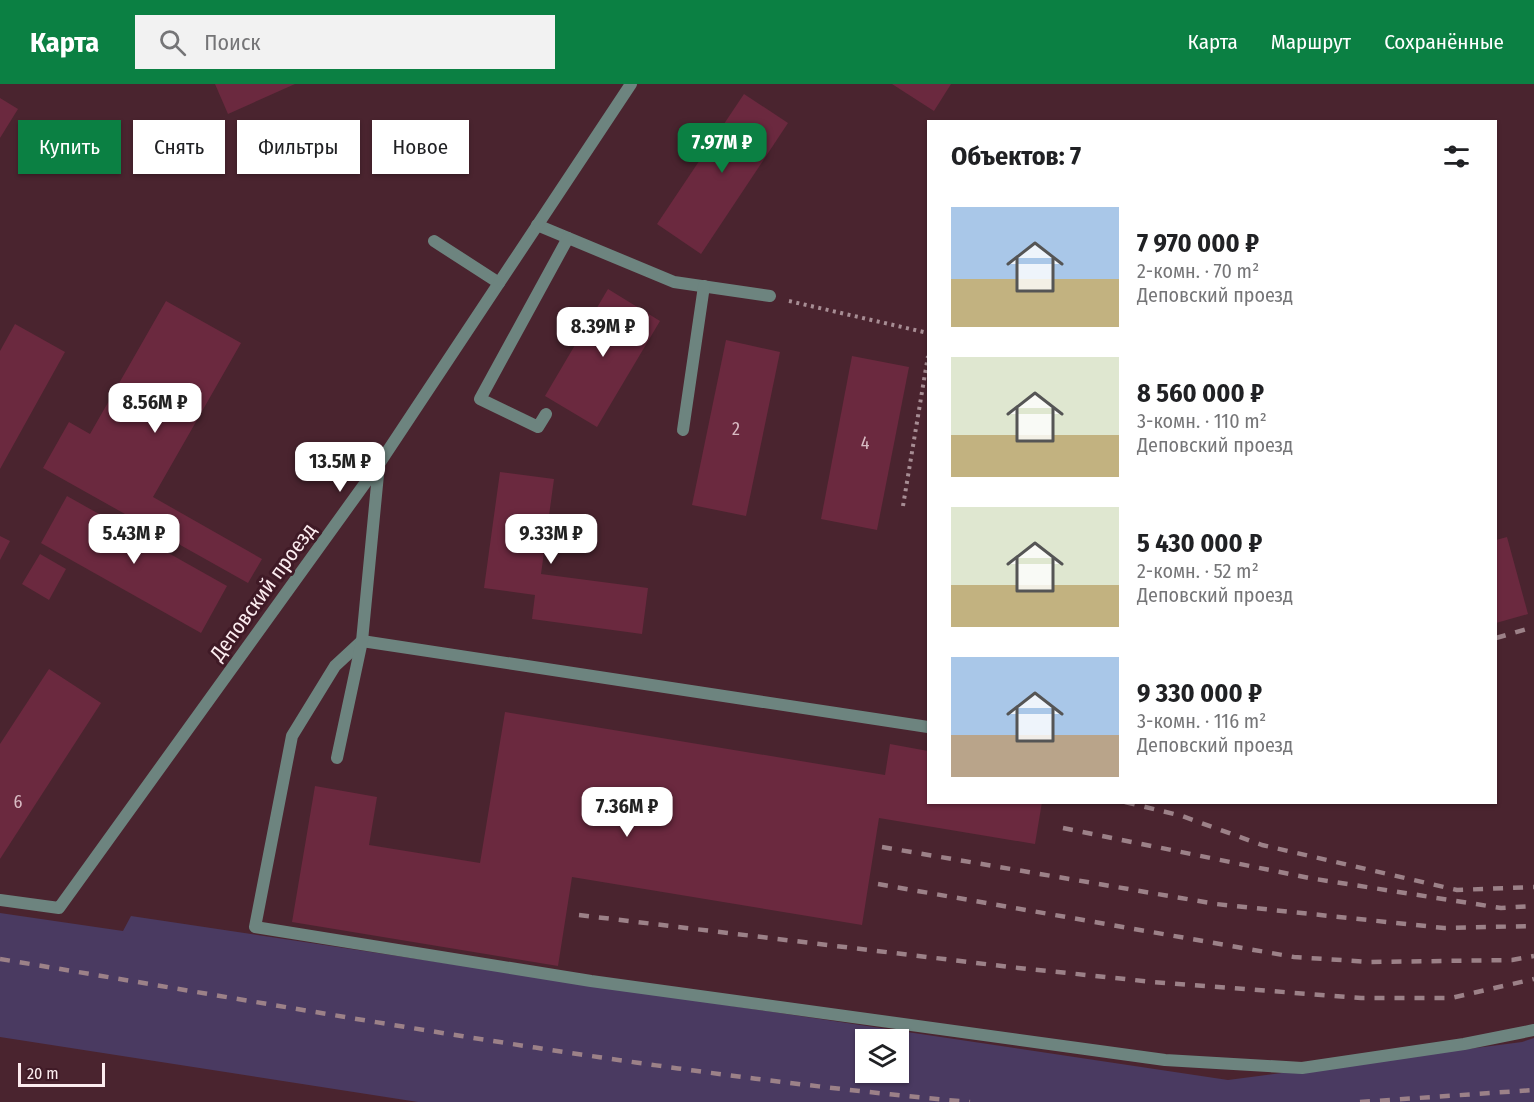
<!DOCTYPE html>
<html lang="ru">
<head>
<meta charset="utf-8">
<style>
	body { margin:0; font-family:"Fira Sans Condensed",sans-serif; background:#f2f2f2; color:#202124; height:100vh; display:flex; flex-direction:column; font-size:22px; white-space:nowrap }
	* { box-sizing:border-box; margin:0 }
	p { font-size:20px; color:#757577 }
	.icon { flex:none; width:33px; height:33px; fill:none; stroke:currentColor; stroke-width:2; stroke-linecap:round; stroke-linejoin:round }
	.map { position:relative; flex:1; overflow:hidden }
	.side { position:absolute; left:927px; top:36px; width:570px; height:684px; display:flex; flex-direction:column; background:#fff; border-radius:0px; box-shadow:0 2px 4px #0004 }
	.side>* { flex:none }
	.top-card { position:absolute; left:18px; top:36px; width:570px; height:54px; display:flex; gap:12px }
	.fabs { position:absolute; left:855px; top:945px; display:grid; gap:12px }
	.fabs a { display:grid; place-items:center; width:54px; height:54px; border-radius:0px; background:#fff; box-shadow:0 2px 4px #0004; font-size:30px }
	.scale { position:absolute; left:18px; bottom:15px; width:87px; box-sizing:border-box; padding-left:6px; border:3px solid #fcecef; border-top:0; font-size:16px; line-height:21px; white-space:nowrap; color:#fcecef; -webkit-text-stroke:4px #3f1a26; paint-order:stroke }
	.price { position:absolute; translate:-50% -51px; padding:0 14px; border-radius:12px; background:#fff; color:#222; font-size:20px; line-height:39px; filter:drop-shadow(0 2px 3px #0008) }
	.price::after { content:''; position:absolute; left:50%; top:36px; width:18px; height:14px; margin-left:-9px; background:inherit; clip-path:polygon(0 0,100% 0,50% 100%) }
	.price.current { background:#0b8043; color:#fff }
	ul { padding:0; list-style:none }
	li { display:flex; align-items:center; gap:18px; height:150px; padding:0 24px }
	li span { display:grid; place-items:center; flex:none; width:168px; height:120px; border-radius:0px; color:#555 }
	li>.icon { margin-inline-start:auto }
	span .icon { width:72px; height:72px; fill:#fffc; stroke-width:1 }
	li b { font-size:26px }
	h2 { display:flex; justify-content:space-between; align-items:center; height:72px; padding:0 24px; font-size:26px }
	.tag { padding:0 21px; border-radius:0px; background:#fff; box-shadow:0 2px 4px #0004; font-size:21px; line-height:54px }
	.tag.current { background:#0b8043; color:#fff }
	header { display:flex; align-items:center; gap:36px; box-sizing:border-box; height:84px; padding:0 30px; background:#0b8043; color:#fff }
	header strong { font-size:28px }
	nav { display:flex; gap:33px; margin-inline-start:auto; font-size:21px }
	.search { width:420px; height:54px; background:#f2f2f2; display:flex; align-items:center; gap:15px; box-sizing:border-box; padding:0 21px; border-radius:0px; color:#757577; font-size:22px }
	.map>svg:first-child { display:block }
	.green { fill:#4a3a61; fill-rule:evenodd }
	.building { fill:#6b293f }
	.lines { fill:none; stroke-linecap:round; stroke-linejoin:round }
	.path { stroke:#a78d94; stroke-width:4; stroke-dasharray:3 4.5; stroke-linecap:butt }
	.lane { stroke:#6d847f; stroke-width:12 }
	.street { stroke:#6d847f; stroke-width:12 }
	.rail { stroke:#9c8188; stroke-width:4.5; stroke-dasharray:10 10; stroke-linecap:butt }
	.labels { text-anchor:middle; stroke-width:6; stroke-linejoin:round; paint-order:stroke }
	.number-label { font-size:18px; fill:#d8bbc3 }
	.street-label { font-size:21px; fill:#fcecef; stroke:#3f1a26 }
</style>
</head>
<body>
<header>
<strong>Карта</strong>
<div class="search"><svg class="icon" aria-label="search" viewBox="0 0 24 24"><circle cx="10" cy="10" r="6"/><path d="M15 15l6 6"/></svg>Поиск</div>
<nav><a>Карта</a><a>Маршрут</a><a>Сохранённые</a></nav>
</header>
<div class="map">
<svg width="1534" height="1018" viewBox="0 0 1534 1018">
	<rect width="100%" height="100%" fill="#4a242f"/>
	<path class="green" d="M 0,829 L 123,847 L 131,832 L 1228,996 L 1522,958 L 1534,954 L 1534,1018 L 418,1018 L 0,953 ZM 866,956 L 898,956 L 898,988 L 866,988 Z"/>
	<g class="building">
		<path d="M 215,0 L 295,0 L 228,30 Z"/>
		<path d="M 892,0 L 951,0 L 934,27 Z"/>
		<path d="M 744,10 L 788,39 L 701,170 L 657,140 Z"/>
		<path d="M 0,14 L 18,25 L 0,54 Z"/>
		<path d="M 608,205 L 660,237 L 597,343 L 545,312 Z"/>
		<path d="M 166,217 L 241,259 L 153,413 L 262,475 L 248,499 L 43,384 L 69,338 L 90,350 Z"/>
		<path d="M 15,240 L 65,268 L 0,385 L 0,267 Z"/>
		<path d="M 726,256 L 780,268 L 746,432 L 692,421 Z"/>
		<path d="M 852,272 L 909,283 L 877,446 L 821,435 Z"/>
		<path d="M 500,388 L 554,395 L 541,490 L 648,504 L 642,550 L 532,535 L 535,511 L 484,504 Z"/>
		<path d="M 67,412 L 227,502 L 201,549 L 41,459 Z"/>
		<path d="M 0,452 L 10,457 L 0,476 Z"/>
		<path d="M 1507,453 L 1528,530 L 1496,539 L 1496,456 Z"/>
		<path d="M 40,470 L 66,485 L 49,516 L 22,500 Z"/>
		<path d="M 49,585 L 101,619 L 0,775 L 0,660 Z"/>
		<path d="M 505,628 L 885,691 L 890,660 L 928,667 L 928,718 L 1042,718 L 1035,760 L 879,734 L 862,841 L 572,793 L 558,882 L 292,838 L 315,702 L 377,713 L 369,761 L 480,779 Z"/>
	</g>
	<g class="lines">
		<g class="path">
			<path d="M 789,217 L 928,249"/>
			<path d="M 903,422 L 928,272"/>
		</g>
		<g class="lane">
			<path d="M 537,141 L 674,198 L 770,212"/>
			<path d="M 434,157 L 499,199"/>
			<path d="M 546,330 L 538,343 L 480,315 L 568,154"/>
			<path d="M 683,346 L 704,202"/>
			<path d="M 928,643 L 362,557 L 335,582 L 292,652 L 255,843 L 591,897 L 1165,976 L 1302,984 L 1464,960 L 1534,946"/>
			<path d="M 337,674 L 362,557 L 379,380"/>
		</g>
		<path class="street" d="M 0,816 L 59,824 L 379,380 L 631,0"/>
		<g class="rail">
			<path d="M 1496,554 L 1534,543"/>
			<path d="M 1125,718 L 1182,732 L 1262,761 L 1457,806 L 1534,803"/>
			<path d="M 1063,744 L 1309,794 L 1501,824 L 1534,822"/>
			<path d="M 882,763 L 1216,820 L 1444,844 L 1534,842"/>
			<path d="M 878,800 L 1294,873 L 1371,878 L 1512,876 L 1534,872"/>
			<path d="M 579,831 L 1010,883 L 1153,898 L 1361,914 L 1451,914 L 1534,895"/>
			<path d="M 0,875 C 322,928 644,989 970,1018"/>
			<path d="M 1360,1018 L 1534,1006"/>
		</g>
	</g>
	<g class="labels">
		<g class="number-label">
			<text x="736" y="351">2</text>
			<text x="865" y="365">4</text>
			<text x="18" y="724">6</text>
		</g>
		<g class="street-label">
			<text transform="translate(263 508) rotate(-54)" y="7">Деповский проезд</text>
		</g>
	</g>
</svg>
<div class="fabs">
<a><svg class="icon" aria-label="layers" viewBox="0 0 24 24"><path d="M12 4l9 5-9 5-9-5zM3 14l9 5 9-5"/></svg></a>
</div>
<div class="scale">20 m</div>
<b class="price current" style="left:722px;top:90px">7.97M ₽</b>
<b class="price" style="left:603px;top:274px">8.39M ₽</b>
<b class="price" style="left:155px;top:350px">8.56M ₽</b>
<b class="price" style="left:340px;top:409px">13.5M ₽</b>
<b class="price" style="left:134px;top:481px">5.43M ₽</b>
<b class="price" style="left:551px;top:481px">9.33M ₽</b>
<b class="price" style="left:627px;top:754px">7.36M ₽</b>
<div class="top-card">
<a class="tag current">Купить</a>
<a class="tag">Снять</a>
<a class="tag">Фильтры</a>
<a class="tag">Новое</a>
</div>
<section class="side">
<h2>Объектов: 7<svg class="icon" aria-label="filters" viewBox="0 0 24 24"><path d="M4 7h16M4 17h16"/><circle cx="9" cy="7" r="2"/><circle cx="15" cy="17" r="2"/></svg></h2>
<ul>
<li><span style="background:linear-gradient(#a9c7e8 60%,#c2b280 0)"><svg class="icon" aria-label="home" viewBox="0 0 24 24"><path d="M3 11l9-7 9 7M6 9v11h12V9"/></svg></span><div><b>7 970 000 ₽</b><p>2-комн. · 70 m²</p><p>Деповский проезд</p></div></li>
<li><span style="background:linear-gradient(#dfe7d0 65%,#c2b280 0)"><svg class="icon" aria-label="home" viewBox="0 0 24 24"><path d="M3 11l9-7 9 7M6 9v11h12V9"/></svg></span><div><b>8 560 000 ₽</b><p>3-комн. · 110 m²</p><p>Деповский проезд</p></div></li>
<li><span style="background:linear-gradient(#dfe7d0 65%,#c2b280 0)"><svg class="icon" aria-label="home" viewBox="0 0 24 24"><path d="M3 11l9-7 9 7M6 9v11h12V9"/></svg></span><div><b>5 430 000 ₽</b><p>2-комн. · 52 m²</p><p>Деповский проезд</p></div></li>
<li><span style="background:linear-gradient(#a9c7e8 65%,#b9a48a 0)"><svg class="icon" aria-label="home" viewBox="0 0 24 24"><path d="M3 11l9-7 9 7M6 9v11h12V9"/></svg></span><div><b>9 330 000 ₽</b><p>3-комн. · 116 m²</p><p>Деповский проезд</p></div></li>
</ul>
</section>
</div>
</body>
</html>
